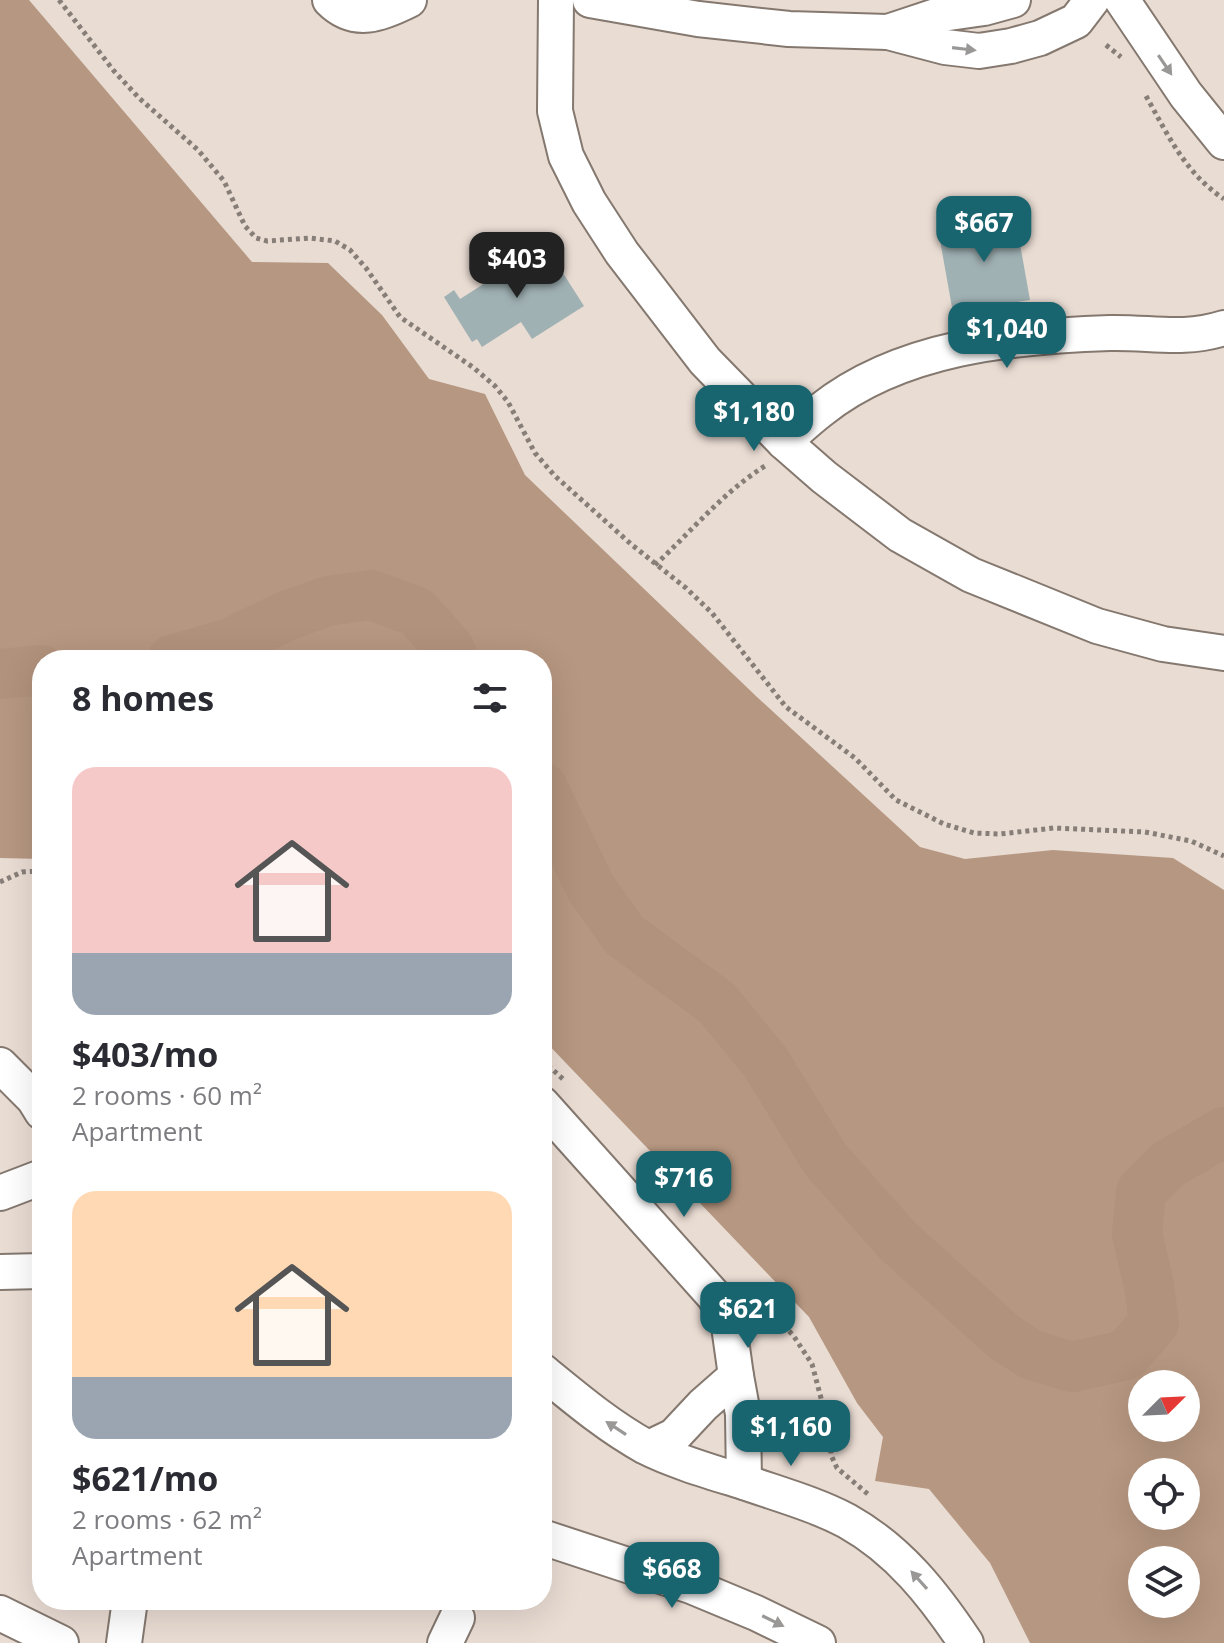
<!DOCTYPE html>
<html lang="en">
<head>
<meta charset="utf-8">
<style>
	body { margin:0; font-family:"Open Sans",sans-serif; background:#f7f7f7; color:#2b2b33; height:100vh; display:flex; flex-direction:column; font-size:30px; white-space:nowrap }
	* { box-sizing:border-box; margin:0 }
	p { font-size:26px; color:#7c7c81 }
	.icon { flex:none; width:44px; height:44px; fill:none; stroke:currentColor; stroke-width:2; stroke-linecap:round; stroke-linejoin:round }
	.map { position:relative; flex:1; overflow:hidden }
	.drawer { position:absolute; left:32px; top:650px; width:520px; height:960px; display:flex; flex-direction:column; background:#fff; border-radius:32px; box-shadow:0 8px 32px #0002 }
	.drawer>* { flex:none }
	.needle { width:52px; rotate:66deg }
	.buttons { position:absolute; left:1128px; top:1370px; display:grid; gap:16px }
	.buttons a { display:grid; place-items:center; width:72px; height:72px; border-radius:50%; background:#fff; box-shadow:0 8px 32px #0002; font-size:40px }
	.price { position:absolute; translate:-50% -68px; padding:0 18px; border-radius:16px; background:#18646f; color:#fff; font-size:26px; line-height:52px; filter:drop-shadow(0 2px 4px #0008) }
	.price::after { content:''; position:absolute; left:50%; top:48px; width:24px; height:18px; margin-left:-12px; background:inherit; clip-path:polygon(0 0,100% 0,50% 100%) }
	.price.selected { background:#222; color:#fff }
	ul { padding:0; list-style:none }
	li { display:grid; align-content:center; gap:16px; height:424px; padding:0 40px }
	li span { display:grid; place-items:center; height:248px; border-radius:24px; color:#555 }
	li>.icon { margin-inline-start:auto }
	span .icon { width:144px; height:144px; fill:#fffc; stroke-width:1 }
	li b { font-size:34px }
	h2 { display:flex; justify-content:space-between; align-items:center; height:96px; padding:0 40px; font-size:34px }
	.map>svg:first-child { display:block }
	.forest { fill:#b69781; fill-rule:evenodd }
	.lines { fill:none; stroke-linecap:round; stroke-linejoin:round }
	.river { stroke:#b1927c; stroke-width:50 }
	.building { fill:#a0b1b4 }
	.street-casing { stroke:#84786f; stroke-width:38 }
	.path { stroke:#877e78; stroke-width:5; stroke-dasharray:4 4; stroke-linecap:butt }
	.street { stroke:#fff; stroke-width:34 }
	.oneway { fill:#9a9897 }
</style>
</head>
<body>
<div class="map">
<svg width="1224" height="1643" viewBox="0 0 1224 1643">
	<rect width="100%" height="100%" fill="#e9dcd3"/>
	<path class="forest" d="M 0,0 L 29,0 L 252,262 L 328,263 L 382,315 L 429,379 L 485,394 L 525,475 L 757,697 L 920,847 L 965,859 L 1053,850 L 1173,858 L 1224,890 L 1224,1643 L 1030,1643 L 990,1563 L 929,1489 L 875,1481 L 883,1437 L 857,1403 L 809,1317 L 542,1038 L 542,660 L 42,660 L 42,859 L 0,858 ZM 1142,1384 L 1186,1384 L 1186,1428 L 1142,1428 ZM 1142,1472 L 1186,1472 L 1186,1516 L 1142,1516 ZM 1142,1560 L 1186,1560 L 1186,1604 L 1142,1604 Z"/>
	<g class="lines">
		<g class="river">
			<path d="M 172,660 L 230,643 L 286,616 L 328,601 L 371,595 L 417,612 L 449,648 L 454,660"/>
			<path d="M 0,674 L 42,670"/>
			<path d="M 542,787 L 591,888 L 624,935 L 717,1003 L 766,1063 L 825,1159 L 898,1241 L 1004,1337 L 1032,1355 L 1072,1367 L 1126,1355 L 1154,1323 L 1149,1285 L 1137,1234 L 1141,1192 L 1167,1165 L 1224,1132"/>
		</g>
	</g>
	<g class="building">
		<path d="M 1015,216 L 1030,300 L 953,313 L 938,229 Z"/>
		<path d="M 545,245 L 584,306 L 532,339 L 521,322 L 482,347 L 477,339 L 472,342 L 444,297 L 454,290 L 460,299 Z"/>
	</g>
	<g class="lines">
		<defs>
			<g id="street">
				<path d="M 330,0 C 355,25 381,14 409,0"/>
				<path d="M 556,0 L 555,111 L 566,156 L 589,202 L 622,253 L 705,361 L 784,442 L 824,477 L 900,535 L 971,575 L 1097,626 L 1163,644 L 1224,653"/>
				<path d="M 590,0 L 698,19 L 789,29 L 888,32 L 945,47 L 979,51 L 1011,46 L 1040,38 L 1076,21 L 1092,0"/>
				<path d="M 1122,0 L 1186,95 L 1224,142"/>
				<path d="M 888,32 L 942,14 L 984,8 L 1013,0"/>
				<path d="M 784,442 C 796,431 808,420 821,410 C 900,347 1013,336 1110,333 C 1151,332 1183,341 1224,328"/>
				<path d="M 0,1065 L 34,1099 L 42,1112"/>
				<path d="M 542,1104 L 714,1296 L 728,1319 L 736,1376"/>
				<path d="M 0,1193 L 42,1177"/>
				<path d="M 0,1272 L 42,1271"/>
				<path d="M 542,1371 C 575,1398 608,1426 646,1447 C 673,1461 715,1473 744,1482 C 778,1494 815,1504 847,1521 C 899,1550 934,1595 966,1643"/>
				<path d="M 649,1448 L 674,1436 L 703,1405 L 736,1376 L 743,1414 L 744,1482"/>
				<path d="M 542,1537 L 691,1586 L 756,1613 L 818,1643"/>
				<path d="M 0,1613 L 61,1643"/>
				<path d="M 124,1643 L 130,1600"/>
				<path d="M 445,1643 L 457,1618"/>
			</g>
		</defs>
		<use href="#street" class="street-casing"/>
		<g class="path">
			<path d="M 59,0 L 114,71 L 139,98 L 198,150 L 224,181 L 245,226 L 256,238 L 267,241 L 310,238 L 335,241 L 350,250 L 366,268 L 400,317 L 474,368 L 495,386 L 508,402 L 535,453 L 555,476 L 632,545 L 686,588 L 712,613 L 786,707 L 855,758 L 896,800 L 944,824 L 974,833 L 1000,834 L 1054,828 L 1145,832 L 1191,841 L 1224,856"/>
			<path d="M 1106,45 L 1121,57"/>
			<path d="M 1146,96 C 1168,135 1185,173 1224,199"/>
			<path d="M 655,565 C 692,531 722,493 765,466"/>
			<path d="M 0,882 L 22,872 L 42,871"/>
			<path d="M 542,1060 L 563,1079"/>
			<path d="M 749,1292 L 793,1335 L 812,1364 L 830,1432 L 831,1455 L 837,1468 L 869,1495"/>
		</g>
		<use href="#street" class="street"/>
	</g>
	<defs><path id="oneway-solid" d="M-6-.8H1V-3.2L6.5 0L1 3.2V.8H-6Z" transform="scale(2)"/></defs>
	<g class="oneway">
		<use href="#oneway-solid" transform="translate(964 49) rotate(7)"/>
		<use href="#oneway-solid" transform="translate(1165 65) rotate(56)"/>
		<use href="#oneway-solid" transform="translate(616 1428) rotate(-147)"/>
		<use href="#oneway-solid" transform="translate(919 1580) rotate(-132)"/>
		<use href="#oneway-solid" transform="translate(773 1621) rotate(26)"/>
	</g>
</svg>
<div class="buttons">
<a><svg class="needle" viewBox="-14 -14 28 28"><path d="M0-13l5 13h-10z" fill="#e53935"/><path d="M0 13l5-13h-10z" fill="#7c7c81"/></svg></a>
<a><svg class="icon" aria-label="locate" viewBox="0 0 24 24"><circle cx="12" cy="12" r="6"/><path d="M12 2v4M12 18v4M2 12h4M18 12h4"/></svg></a>
<a><svg class="icon" aria-label="layers" viewBox="0 0 24 24"><path d="M12 4l9 5-9 5-9-5zM3 14l9 5 9-5"/></svg></a>
</div>
<b class="price" style="left:984px;top:264px">$667</b>
<b class="price selected" style="left:517px;top:300px">$403</b>
<b class="price" style="left:1007px;top:370px">$1,040</b>
<b class="price" style="left:754px;top:453px">$1,180</b>
<b class="price" style="left:684px;top:1219px">$716</b>
<b class="price" style="left:748px;top:1350px">$621</b>
<b class="price" style="left:791px;top:1468px">$1,160</b>
<b class="price" style="left:672px;top:1610px">$668</b>
<section class="drawer">
<h2>8 homes<svg class="icon" aria-label="filters" viewBox="0 0 24 24"><path d="M4 7h16M4 17h16"/><circle cx="9" cy="7" r="2"/><circle cx="15" cy="17" r="2"/></svg></h2>
<ul>
<li><span style="background:linear-gradient(#f6c9c9 75%,#9aa5b1 0)"><svg class="icon" aria-label="home" viewBox="0 0 24 24"><path d="M3 11l9-7 9 7M6 9v11h12V9"/></svg></span><div><b>$403/mo</b><p>2 rooms · 60 m²</p><p>Apartment</p></div></li>
<li><span style="background:linear-gradient(#ffd9b3 75%,#9aa5b1 0)"><svg class="icon" aria-label="home" viewBox="0 0 24 24"><path d="M3 11l9-7 9 7M6 9v11h12V9"/></svg></span><div><b>$621/mo</b><p>2 rooms · 62 m²</p><p>Apartment</p></div></li>
</ul>
</section>
</div>
</body>
</html>
